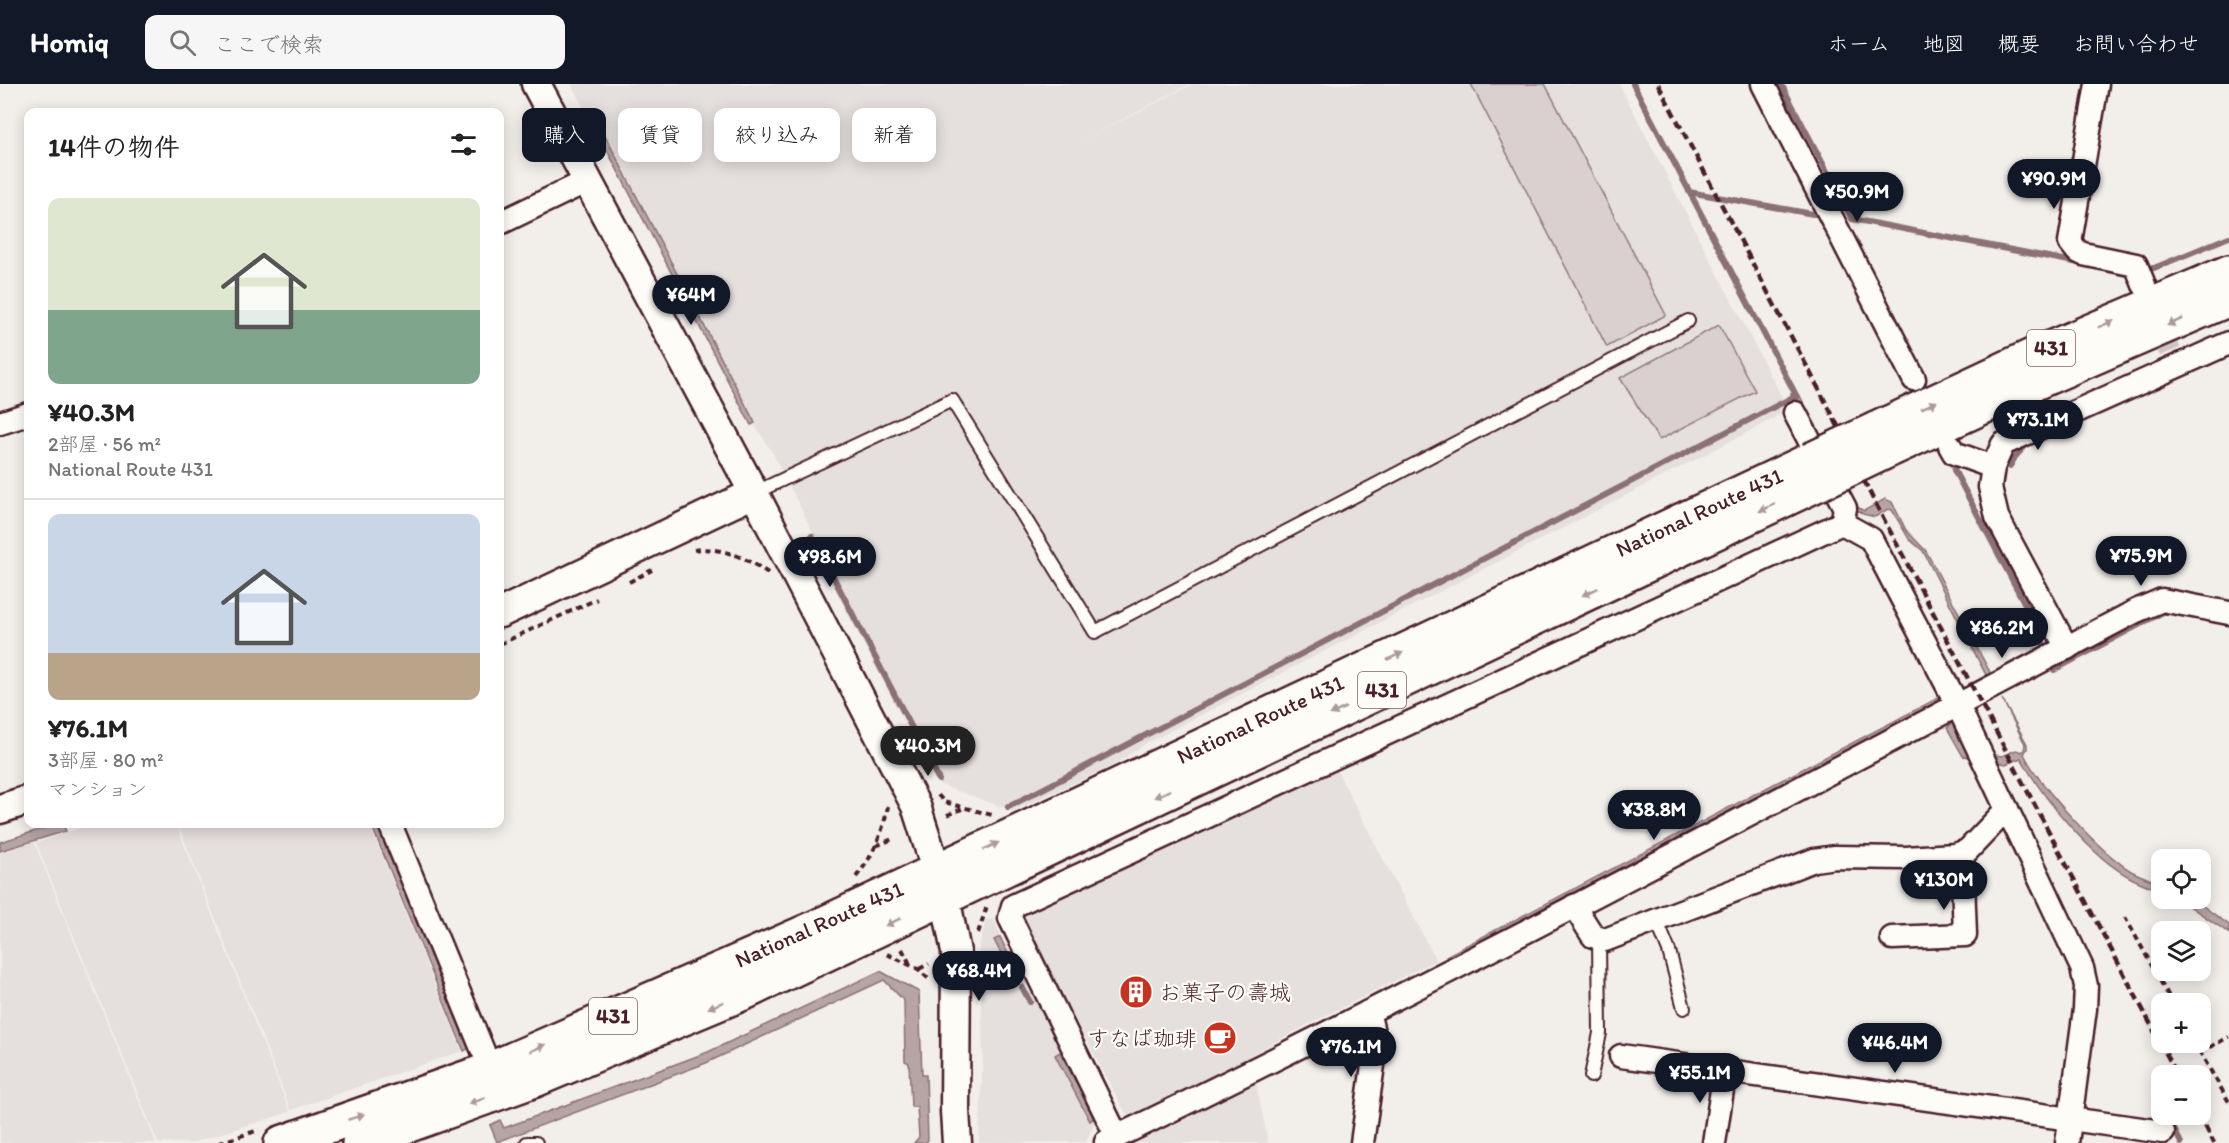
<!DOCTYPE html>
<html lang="ja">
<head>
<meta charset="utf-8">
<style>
	body { margin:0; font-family:Itim,"Klee One",sans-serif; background:#f6f6f6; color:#222; height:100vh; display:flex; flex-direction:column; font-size:22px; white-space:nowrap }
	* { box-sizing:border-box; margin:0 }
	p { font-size:20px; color:#767676 }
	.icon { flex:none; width:33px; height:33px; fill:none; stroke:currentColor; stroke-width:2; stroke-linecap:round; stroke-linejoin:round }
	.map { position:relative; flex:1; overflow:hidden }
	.drawer { position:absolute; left:24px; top:24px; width:480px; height:720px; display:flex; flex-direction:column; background:#fff; border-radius:12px; box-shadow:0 3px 15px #0003 }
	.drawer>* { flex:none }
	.hud { position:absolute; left:522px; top:24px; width:570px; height:54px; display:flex; gap:12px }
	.buttons { position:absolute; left:2151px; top:765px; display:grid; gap:12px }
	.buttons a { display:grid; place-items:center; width:60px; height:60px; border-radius:12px; background:#fff; box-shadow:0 3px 15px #0003; font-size:30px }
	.price { position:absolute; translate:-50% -51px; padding:0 14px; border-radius:21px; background:#111827; color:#fff; font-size:20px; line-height:39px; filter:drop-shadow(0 2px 3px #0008) }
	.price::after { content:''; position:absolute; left:50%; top:36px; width:18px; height:14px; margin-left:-9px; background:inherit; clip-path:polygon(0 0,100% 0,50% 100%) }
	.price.current { background:#222; color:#fff }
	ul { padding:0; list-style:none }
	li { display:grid; align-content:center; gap:12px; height:318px; padding:0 24px }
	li+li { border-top:2px solid #e0e0e0 }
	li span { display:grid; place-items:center; height:186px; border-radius:12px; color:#555 }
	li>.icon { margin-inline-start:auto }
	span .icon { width:108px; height:108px; fill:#fffc; stroke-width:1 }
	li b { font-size:26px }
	h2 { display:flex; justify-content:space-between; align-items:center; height:72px; padding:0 24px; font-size:26px }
	.chip { padding:0 21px; border-radius:12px; background:#fff; box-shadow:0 3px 15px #0003; font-size:21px; line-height:54px }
	.chip.current { background:#111827; color:#fff }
	header { display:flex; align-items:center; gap:36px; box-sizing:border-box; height:84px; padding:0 30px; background:#111827; color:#fff }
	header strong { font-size:28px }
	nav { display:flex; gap:33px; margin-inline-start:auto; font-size:21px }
	.search { width:420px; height:54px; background:#f6f6f6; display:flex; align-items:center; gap:15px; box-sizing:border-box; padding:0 21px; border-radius:12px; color:#767676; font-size:22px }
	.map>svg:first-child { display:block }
	.built { fill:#e5dfdd }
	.green { fill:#d9d0cf; stroke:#92787d; stroke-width:1.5 }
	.water { fill:#b7a5a6; stroke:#8b6f75; stroke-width:1.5 }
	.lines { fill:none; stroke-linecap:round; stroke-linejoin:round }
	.stream { stroke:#8b6f75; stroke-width:6 }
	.minor-tunnel { stroke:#d0c5c5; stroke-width:22; stroke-dasharray:22 11; stroke-linecap:butt }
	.service-casing { stroke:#4a1f2b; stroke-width:16 }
	.minor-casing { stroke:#4a1f2b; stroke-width:27 }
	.tertiary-casing { stroke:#4a1f2b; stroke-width:33 }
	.trunk-casing { stroke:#4a1f2b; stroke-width:38 }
	.path { stroke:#4a1f2b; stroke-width:4; stroke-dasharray:6 4.5; stroke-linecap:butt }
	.service { stroke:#fdfcf7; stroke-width:12 }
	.minor { stroke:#fdfcf7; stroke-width:22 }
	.tertiary { stroke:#fdfcf7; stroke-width:28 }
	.trunk { stroke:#fdfcf7; stroke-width:33 }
	.rail { stroke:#4a1f2b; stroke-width:4.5; stroke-dasharray:9 4.5; stroke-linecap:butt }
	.trunk-bridge-casing { stroke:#4a1f2b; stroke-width:38; stroke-linecap:butt }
	.trunk-bridge { stroke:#fdfcf7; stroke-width:33 }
	.oneway { fill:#ac999b }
	.labels { text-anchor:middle; stroke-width:4.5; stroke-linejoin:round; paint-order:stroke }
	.shield { fill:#fdfcf7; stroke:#806168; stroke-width:1.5 }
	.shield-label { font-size:21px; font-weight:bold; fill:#4a1f2b }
	.street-label { font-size:22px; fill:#4a1f2b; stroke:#fdfcf7 }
	.poi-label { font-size:22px; fill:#4a1f2b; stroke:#fdfcf7; text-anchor:start }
</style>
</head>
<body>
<header>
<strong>Homiq</strong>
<div class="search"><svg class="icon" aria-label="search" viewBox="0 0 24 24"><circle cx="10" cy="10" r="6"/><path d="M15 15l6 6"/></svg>ここで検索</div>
<nav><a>ホーム</a><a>地図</a><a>概要</a><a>お問い合わせ</a></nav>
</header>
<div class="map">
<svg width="2229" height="1059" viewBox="0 0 2229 1059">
	<rect width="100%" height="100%" fill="#f2efeb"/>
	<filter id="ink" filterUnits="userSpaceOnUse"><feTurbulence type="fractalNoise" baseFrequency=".0167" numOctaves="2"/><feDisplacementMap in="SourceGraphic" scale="12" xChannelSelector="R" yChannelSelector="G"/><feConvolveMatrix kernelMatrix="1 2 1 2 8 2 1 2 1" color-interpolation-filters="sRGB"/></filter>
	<g filter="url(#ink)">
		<g class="built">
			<path d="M 571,0 L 1190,0 L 1076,60 L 1193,0 L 1619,0 L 1788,325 L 1764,340 L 1145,660 L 1112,682 L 1013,727 L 936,699 L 807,451 L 813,448 L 773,370 L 755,341 L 751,343 L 596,47 L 597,42 L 591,38 Z"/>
			<path d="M 1334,681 L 1436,876 L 1313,938 L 1142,1029 L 1129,1032 L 1125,1028 L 1022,836 L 1024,824 Z"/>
			<path d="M 92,740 L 176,740 L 290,1028 L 191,1059 L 158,1059 L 36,759 Z"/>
			<path d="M 178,740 L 369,740 L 462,967 L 291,1026 Z"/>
			<path d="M 34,758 L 156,1059 L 0,1059 L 0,769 Z"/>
			<path d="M 994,835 L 996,842 L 1097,1032 L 1086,1058 L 979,1059 L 983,970 L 979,863 L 986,836 Z"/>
			<path d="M 1256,998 L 1268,1059 L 1137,1059 L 1245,1003 Z"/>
		</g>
		<g class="green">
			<path d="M 1471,0 L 1545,0 L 1666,231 L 1607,263 Z"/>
			<path d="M 1719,241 L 1755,307 L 1659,356 L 1620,294 Z"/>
		</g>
		<g class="water">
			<path d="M 600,42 L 755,339 L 751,341 L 597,47 Z"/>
			<path d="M 1791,310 L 1800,312 L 1857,423 L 1864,427 L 1885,415 L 1892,418 L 1906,446 L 1926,467 L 1992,592 L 1988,595 L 1923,467 L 1909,455 L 1892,426 L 1888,425 L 1875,433 L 1863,430 L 1855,425 L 1797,314 L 1792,313 Z"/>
			<path d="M 1938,614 L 1940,620 L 1449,878 L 1446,872 Z"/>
			<path d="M 2002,615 L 2027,660 L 2027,665 L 2024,670 C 2040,703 2100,768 2131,787 C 2141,792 2152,796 2161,800 L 2161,807 C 2152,803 2141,799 2131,794 C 2091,773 2042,713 2021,674 L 2006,680 L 1963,672 L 1947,644 L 1952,639 L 1968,667 L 2002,672 L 2016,666 L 2022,668 L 2024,666 L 2025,660 Z"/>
			<path d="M 58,740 L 63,740 L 66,747 L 0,767 L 0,758 Z"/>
			<path d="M 371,740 L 381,740 L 472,963 L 464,967 Z"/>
			<path d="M 2179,815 L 2193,815 L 2229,841 L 2229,849 Z"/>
			<path d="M 1000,853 L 1017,888 L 1012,891 L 994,856 Z"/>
			<path d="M 880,887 L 919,908 L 922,991 L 926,991 L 928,1056 L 925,1059 L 914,1059 L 919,1053 L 917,1023 L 911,1023 L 909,979 L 905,977 L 904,917 L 884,896 L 706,979 L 497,1058 L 490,1041 L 500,1036 L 504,1044 L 708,968 Z"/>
			<path d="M 1060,968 L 1095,1033 L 1090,1037 L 1055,971 Z"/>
		</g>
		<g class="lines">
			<g class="stream">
				<path d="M 1633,0 L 1797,313"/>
				<path d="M 1781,0 L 1852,135 L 2079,179"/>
				<path d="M 1689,108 L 1813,130 L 1819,130 L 1817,125"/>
				<path d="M 2143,184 L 2154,184 L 2229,153"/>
				<path d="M 1999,383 L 2010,382 L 2015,373 L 2028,359"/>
				<path d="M 1954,386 L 2035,539 L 2054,586 L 2163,528 L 2172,528"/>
				<path d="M 812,452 L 939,696"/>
				<path d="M 1008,723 L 1795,312"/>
				<path d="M 1022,903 L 1030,918"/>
				<path d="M 2168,1033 L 2181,1059"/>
			</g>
			<path class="minor-tunnel" d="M 2155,231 L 2170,268"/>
			<defs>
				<g id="service">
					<path d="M 754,409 L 952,316 L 1095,548 L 1688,237"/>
					<path d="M 1656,835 L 1669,867 L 1684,924"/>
					<path d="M 1591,992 L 1600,949 L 1599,854"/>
					<path d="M 527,1059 L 536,1059"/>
				</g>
				<g id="minor">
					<path d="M 1763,0 L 1914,295"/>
					<path d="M 2097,0 L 2070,158 L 2077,167 L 2083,170 L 2136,181 L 2144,201"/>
					<path d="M 500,139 L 587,97"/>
					<path d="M 0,339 L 28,330"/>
					<path d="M 1950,362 L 1954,369 L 1993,383"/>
					<path d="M 1842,439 L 1871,455 L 1958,622 L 2082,884 L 2086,902 L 2085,925 L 2067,1059"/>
					<path d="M 2067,564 L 1997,433 L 1990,403 L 1993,383 L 2003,360 L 2229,259"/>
					<path d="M 390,740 L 483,967"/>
					<path d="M 1574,822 L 1593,852 L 1605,856 L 1814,776 L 1835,773 L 1905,774 L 1955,771 L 1967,767 L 2007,725"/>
					<path d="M 1892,854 L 1965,851 L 1962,769"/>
					<path d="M 1621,972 L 2163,1048"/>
					<path d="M 1117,1053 L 1010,834 L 1013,822 L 1842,439 L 1845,424 L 1795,329"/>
					<path d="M 1106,1058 C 1454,890 1794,707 2136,527 L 2162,516 L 2229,529"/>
					<path d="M 1362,1059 L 1376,960 L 1368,928"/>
					<path d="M 1714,1059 L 1725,986"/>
				</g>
				<g id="tertiary">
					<path d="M 536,0 L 754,409 L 916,722 L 945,813 L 956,868 L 955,1027 L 957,1059"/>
					<path d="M 500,529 L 754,409"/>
					<path d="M 0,725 L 28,716"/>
				</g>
				<g id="trunk">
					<path d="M 1876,345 L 2034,271 L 2229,188"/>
					<path d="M 1883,369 L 2044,295 L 2229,215"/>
					<path d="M 281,1059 L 488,986 L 810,846 L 1810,376"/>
					<path d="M 359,1059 L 535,996 L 746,908 L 1820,399"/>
				</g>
			</defs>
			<use href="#service" class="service-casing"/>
			<use href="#minor" class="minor-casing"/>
			<use href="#tertiary" class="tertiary-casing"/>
			<use href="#trunk" class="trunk-casing"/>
			<g class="path">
				<path d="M 694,466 C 720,462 747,474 768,489"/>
				<path d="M 629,498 L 652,486"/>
				<path d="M 500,560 L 597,515"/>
				<path d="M 938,711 L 944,718 L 992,731"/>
				<path d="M 947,731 L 962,725"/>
				<path d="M 876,762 L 895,754"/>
				<path d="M 856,793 C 873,773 883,748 888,722"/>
				<path d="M 2125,833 L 2173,920"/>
				<path d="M 978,849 L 987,822"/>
				<path d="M 902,865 L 910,880"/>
				<path d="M 887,870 L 918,885 L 931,897"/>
				<path d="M 919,885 L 929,880"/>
				<path d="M 2194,958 L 2229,1018"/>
				<path d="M 2200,968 L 2229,953"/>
				<path d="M 219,1059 L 259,1046"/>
			</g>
			<use href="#service" class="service"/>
			<use href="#minor" class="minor"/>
			<use href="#tertiary" class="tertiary"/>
			<use href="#trunk" class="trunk"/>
			<g class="rail">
				<path d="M 1658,0 L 1833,332 L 1872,413 L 2178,992"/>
				<path d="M 2199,1030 L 2214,1059"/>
			</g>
			<defs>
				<g id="trunk-bridge">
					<path d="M 1810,376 L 1876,345"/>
					<path d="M 1820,399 L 1883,369"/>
				</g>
			</defs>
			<use href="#trunk-bridge" class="trunk-bridge-casing"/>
			<use href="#trunk-bridge" class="trunk-bridge"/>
		</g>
		<defs><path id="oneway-solid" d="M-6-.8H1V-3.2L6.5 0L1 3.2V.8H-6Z" transform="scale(1.5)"/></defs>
		<g class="oneway">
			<use href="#oneway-solid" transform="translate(2175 238) rotate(156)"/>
			<use href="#oneway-solid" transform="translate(2106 240) rotate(-23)"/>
			<use href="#oneway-solid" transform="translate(1929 321) rotate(-25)"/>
			<use href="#oneway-solid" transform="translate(1767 424) rotate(155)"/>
			<use href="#oneway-solid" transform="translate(1590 508) rotate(155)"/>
			<use href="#oneway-solid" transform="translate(1395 572) rotate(-25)"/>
			<use href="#oneway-solid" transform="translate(1338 627) rotate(155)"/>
			<use href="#oneway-solid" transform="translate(1162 710) rotate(155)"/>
			<use href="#oneway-solid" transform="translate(991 762) rotate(-25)"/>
			<use href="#oneway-solid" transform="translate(893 838) rotate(154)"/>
			<use href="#oneway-solid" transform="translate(716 921) rotate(157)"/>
			<use href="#oneway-solid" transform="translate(538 964) rotate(-24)"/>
			<use href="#oneway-solid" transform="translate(477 1017) rotate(160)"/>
			<use href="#oneway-solid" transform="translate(356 1033) rotate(-19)"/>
		</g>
	</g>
	<defs>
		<symbol id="building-disc" viewBox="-11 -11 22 22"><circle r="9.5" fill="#c8321e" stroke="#fdfcf7"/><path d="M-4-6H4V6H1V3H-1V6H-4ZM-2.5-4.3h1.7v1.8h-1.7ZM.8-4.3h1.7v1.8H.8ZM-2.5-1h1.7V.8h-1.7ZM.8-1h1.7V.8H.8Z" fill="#fff"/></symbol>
		<symbol id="cafe-disc" viewBox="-11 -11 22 22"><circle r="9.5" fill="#c8321e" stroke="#fdfcf7"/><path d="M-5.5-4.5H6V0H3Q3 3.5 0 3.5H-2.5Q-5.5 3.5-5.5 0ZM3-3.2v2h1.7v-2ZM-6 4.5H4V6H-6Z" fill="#fff"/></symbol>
	</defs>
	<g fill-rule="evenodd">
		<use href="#building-disc" x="1117" y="889" width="38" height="38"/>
		<use href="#cafe-disc" x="1201" y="935" width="38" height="38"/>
	</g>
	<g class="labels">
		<g class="shield">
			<rect x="2027" y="246" width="48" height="36" rx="4.5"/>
			<rect x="1358" y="588" width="48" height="36" rx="4.5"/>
			<rect x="589" y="914" width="48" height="36" rx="4.5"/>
		</g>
		<g class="shield-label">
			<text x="2051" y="271">431</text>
			<text x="1382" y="613">431</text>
			<text x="613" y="939">431</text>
		</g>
		<g class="street-label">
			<text transform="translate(1699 428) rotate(-25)" y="8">National Route 431</text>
			<text transform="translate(1260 635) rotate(-25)" y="8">National Route 431</text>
			<text transform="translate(819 840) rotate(-24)" y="8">National Route 431</text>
		</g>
		<g class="poi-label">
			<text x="1159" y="916">お菓子の壽城</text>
			<text x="1197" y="962" text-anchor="end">すなば珈琲</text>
		</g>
	</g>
</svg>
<div class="buttons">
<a><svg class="icon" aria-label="locate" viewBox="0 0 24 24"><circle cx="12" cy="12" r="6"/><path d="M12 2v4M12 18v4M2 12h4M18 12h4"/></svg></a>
<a><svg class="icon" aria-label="layers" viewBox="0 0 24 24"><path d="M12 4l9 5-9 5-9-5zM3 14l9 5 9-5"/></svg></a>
<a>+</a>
<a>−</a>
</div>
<b class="price" style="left:2054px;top:126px">¥90.9M</b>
<b class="price" style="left:1857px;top:139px">¥50.9M</b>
<b class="price" style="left:691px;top:242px">¥64M</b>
<b class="price" style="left:2038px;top:367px">¥73.1M</b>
<b class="price" style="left:2141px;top:503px">¥75.9M</b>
<b class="price" style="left:830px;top:504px">¥98.6M</b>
<b class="price" style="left:2002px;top:575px">¥86.2M</b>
<b class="price current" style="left:928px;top:693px">¥40.3M</b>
<b class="price" style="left:1654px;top:757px">¥38.8M</b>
<b class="price" style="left:1944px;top:827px">¥130M</b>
<b class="price" style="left:979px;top:918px">¥68.4M</b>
<b class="price" style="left:1895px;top:990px">¥46.4M</b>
<b class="price" style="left:1351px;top:994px">¥76.1M</b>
<b class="price" style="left:1700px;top:1020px">¥55.1M</b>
<div class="hud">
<a class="chip current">購入</a>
<a class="chip">賃貸</a>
<a class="chip">絞り込み</a>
<a class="chip">新着</a>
</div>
<section class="drawer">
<h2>14件の物件<svg class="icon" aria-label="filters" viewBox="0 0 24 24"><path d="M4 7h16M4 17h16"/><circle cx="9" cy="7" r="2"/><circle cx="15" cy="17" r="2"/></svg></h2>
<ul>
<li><span style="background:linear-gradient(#dfe7d0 60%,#7fa58c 0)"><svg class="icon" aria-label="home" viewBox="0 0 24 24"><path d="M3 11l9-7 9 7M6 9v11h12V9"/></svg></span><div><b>¥40.3M</b><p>2部屋 · 56 m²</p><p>National Route 431</p></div></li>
<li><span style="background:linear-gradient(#c9d6e8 75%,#b9a48a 0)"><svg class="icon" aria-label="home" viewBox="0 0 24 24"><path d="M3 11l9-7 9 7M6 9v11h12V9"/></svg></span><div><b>¥76.1M</b><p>3部屋 · 80 m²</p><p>マンション</p></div></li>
</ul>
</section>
</div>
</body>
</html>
